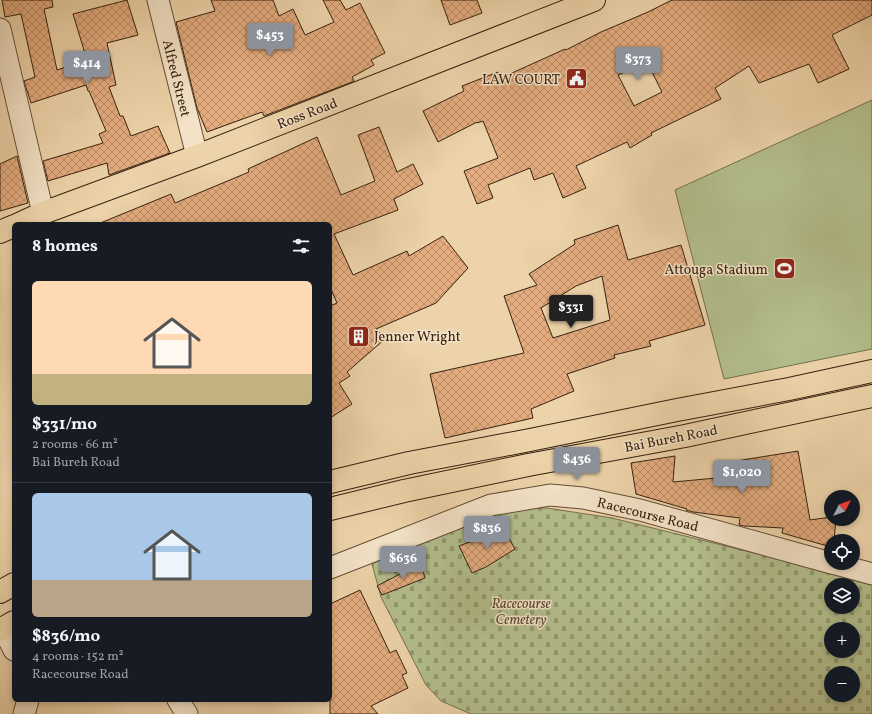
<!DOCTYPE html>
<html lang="en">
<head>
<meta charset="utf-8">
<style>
	body { margin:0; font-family:Vollkorn,serif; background:#20242c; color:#f1f3f6; height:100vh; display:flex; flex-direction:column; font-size:15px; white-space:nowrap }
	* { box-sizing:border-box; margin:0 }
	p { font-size:13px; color:#9ea1a6 }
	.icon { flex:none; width:22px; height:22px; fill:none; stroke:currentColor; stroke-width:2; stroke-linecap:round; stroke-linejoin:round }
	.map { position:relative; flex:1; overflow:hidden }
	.sheet { position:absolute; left:12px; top:222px; width:320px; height:480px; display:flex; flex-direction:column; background:#171b24; border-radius:6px; box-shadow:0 2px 6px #0003 }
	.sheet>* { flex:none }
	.needle { width:26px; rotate:48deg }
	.tools { position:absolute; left:824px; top:490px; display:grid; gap:8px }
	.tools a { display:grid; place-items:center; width:36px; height:36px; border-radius:50%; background:#171b24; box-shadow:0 2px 6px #0003; font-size:20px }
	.price { position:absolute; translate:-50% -34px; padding:0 9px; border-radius:4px; background:#8c9099; color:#fff; font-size:13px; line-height:26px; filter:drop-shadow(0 1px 2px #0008) }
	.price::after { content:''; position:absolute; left:50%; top:24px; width:12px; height:9px; margin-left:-6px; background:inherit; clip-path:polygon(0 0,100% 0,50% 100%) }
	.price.selected { background:#222; color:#fff }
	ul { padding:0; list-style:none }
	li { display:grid; align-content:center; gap:8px; height:212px; padding:0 20px }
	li+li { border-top:1px solid #363941 }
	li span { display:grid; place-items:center; height:124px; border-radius:6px; color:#555 }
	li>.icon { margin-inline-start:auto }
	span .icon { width:72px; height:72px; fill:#fffc; stroke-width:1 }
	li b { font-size:17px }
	h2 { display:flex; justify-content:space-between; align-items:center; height:48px; padding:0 20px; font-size:17px }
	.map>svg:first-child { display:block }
	.cemetery { fill:url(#cemetery-stones); stroke:#75704e; fill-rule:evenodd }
	.pitch { fill:#b3be8c; stroke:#75704e }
	.building { fill:url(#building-cross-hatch); stroke:#372110; fill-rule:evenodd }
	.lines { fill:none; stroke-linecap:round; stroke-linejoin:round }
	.minor-casing { stroke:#644e36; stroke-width:23 }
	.major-casing { stroke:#372110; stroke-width:24 }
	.highway-casing { stroke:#372110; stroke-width:24 }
	.minor { stroke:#f3e2c7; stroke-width:21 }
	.major { stroke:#edd3a9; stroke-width:22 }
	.highway { stroke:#edd3a9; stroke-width:22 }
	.labels { text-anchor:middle; stroke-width:3; stroke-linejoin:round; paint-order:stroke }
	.street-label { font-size:14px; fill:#372110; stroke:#f3e2c7 }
	.poi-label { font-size:14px; fill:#372110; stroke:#f3e2c7; text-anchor:end }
	.park-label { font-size:14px; font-style:italic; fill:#56482f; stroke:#f3e2c7 }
</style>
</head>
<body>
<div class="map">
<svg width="872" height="714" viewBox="0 0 872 714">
	<defs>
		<pattern id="cemetery-stones" width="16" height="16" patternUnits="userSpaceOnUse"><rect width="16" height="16" fill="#b3be8c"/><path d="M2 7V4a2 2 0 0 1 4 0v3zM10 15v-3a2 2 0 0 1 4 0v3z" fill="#929a71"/></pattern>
		<pattern id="building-cross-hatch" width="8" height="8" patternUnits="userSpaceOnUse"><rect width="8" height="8" fill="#e4ac7f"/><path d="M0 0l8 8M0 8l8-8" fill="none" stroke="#ba8c67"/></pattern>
	</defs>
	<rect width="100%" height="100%" fill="#edd3a9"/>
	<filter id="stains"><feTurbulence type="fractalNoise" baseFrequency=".005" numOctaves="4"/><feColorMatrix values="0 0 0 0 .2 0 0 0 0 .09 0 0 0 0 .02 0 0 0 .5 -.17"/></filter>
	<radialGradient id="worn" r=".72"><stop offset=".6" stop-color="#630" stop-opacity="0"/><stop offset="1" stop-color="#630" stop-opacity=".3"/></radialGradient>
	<path class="cemetery" d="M 547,508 L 612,518 L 872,582 L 872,714 L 471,714 L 441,701 L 426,685 L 381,597 L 372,564 L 487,509 ZM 831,585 L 853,585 L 853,607 L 831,607 ZM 831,629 L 853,629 L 853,651 L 831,651 ZM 831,673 L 853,673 L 853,695 L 831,695 Z"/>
	<path class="pitch" d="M 872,100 L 872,349 L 724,379 L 675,190 Z"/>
	<g class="building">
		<path d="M 2,0 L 52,0 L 53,7 L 44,9 L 57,70 L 87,60 L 73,14 L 127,0 L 138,35 L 107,43 L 116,85 L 109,87 L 120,116 L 123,116 L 131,136 L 158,126 L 170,153 L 109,175 L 107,163 L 48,181 L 43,161 L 103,143 L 99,134 L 106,131 L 89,91 L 88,91 L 86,85 L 31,103 L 24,81 L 35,77 L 21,14 L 5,17 Z"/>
		<path d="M 211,0 L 273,0 L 279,16 L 293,9 L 305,35 L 334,22 L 323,0 L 340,0 L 346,10 L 360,3 L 385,53 L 371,60 L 374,65 L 352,77 L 354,81 L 352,82 L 264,116 L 262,112 L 207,132 L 197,108 L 176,22 L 215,11 Z"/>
		<path d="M 441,0 L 477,0 L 482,13 L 450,25 Z"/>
		<path d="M 672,0 L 872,0 L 872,15 L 832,35 L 849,69 L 818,83 L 809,64 L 759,83 L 749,66 L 715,88 L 721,99 L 651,133 L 652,135 L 630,148 L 627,142 L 576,166 L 586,188 L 563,198 L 553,173 L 534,180 L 530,168 L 488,185 L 493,198 L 477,204 L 464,171 L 498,158 L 483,121 L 477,123 L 477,122 L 438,142 L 423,111 L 464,91 L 462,86 L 498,72 L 501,78 L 565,49 L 566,50 L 601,32 L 648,12 ZM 647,62 L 662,92 L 634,106 L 618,75 Z"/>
		<path d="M 379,127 L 397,172 L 413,164 L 423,184 L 394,199 L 398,210 L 334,234 L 353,275 L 407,251 L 409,256 L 443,236 L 468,268 L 436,303 L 376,329 L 385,339 L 347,372 L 350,376 L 339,383 L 352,404 L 330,418 L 330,306 L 337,303 L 330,287 L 330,224 L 98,224 L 171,194 L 175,203 L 249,172 L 248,169 L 317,137 L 341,195 L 375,181 L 358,135 Z"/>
		<path d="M 17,156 L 28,203 L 0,211 L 0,164 Z"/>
		<path d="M 618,225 L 628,260 L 681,245 L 705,325 L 649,341 L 651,346 L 614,355 L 615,358 L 567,374 L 574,391 L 531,409 L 533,418 L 445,438 L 430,374 L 524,353 L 504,296 L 537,285 L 529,274 L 575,244 L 574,240 ZM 602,276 L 610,320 L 553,338 L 541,308 L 576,286 Z"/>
		<path d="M 798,451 L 810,520 L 831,517 L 831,519 L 836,519 L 834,541 L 831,541 L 831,547 L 782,533 L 783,528 L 744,526 L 739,525 L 740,518 L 693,512 L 686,510 L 687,509 L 636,494 L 631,463 L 675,456 L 673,482 L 727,477 L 724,463 Z"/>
		<path d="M 504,529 L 515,549 L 486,567 L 472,573 L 459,546 Z"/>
		<path d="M 421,563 L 425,578 L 382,595 L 377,586 Z"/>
		<path d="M 360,590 L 390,653 L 396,650 L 407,673 L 402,675 L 408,688 L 371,706 L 378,714 L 330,714 L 330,604 Z"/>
	</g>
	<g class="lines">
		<defs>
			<g id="minor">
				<path d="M 158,0 L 197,156"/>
				<path d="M 0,29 L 43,213"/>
				<path d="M 832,563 L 872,574"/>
				<path d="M 330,568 L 491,505 L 550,495 L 583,498 L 640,510 L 831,563"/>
				<path d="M 3,628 L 14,650"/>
				<path d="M 178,700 L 187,714"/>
				<path d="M 24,714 L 28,700"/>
			</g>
			<g id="major">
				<path d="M 19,224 L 43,213 L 197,156 L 594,0"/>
				<path d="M 0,232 L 14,226"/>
			</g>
			<g id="highway">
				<path d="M 330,482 L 409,463 L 530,440 L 677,410 L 789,389 L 872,371"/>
				<path d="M 330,509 L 404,491 L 528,465 L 685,436 L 872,396"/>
				<path d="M 0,592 L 14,584"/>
				<path d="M 0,630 L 14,622"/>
			</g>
		</defs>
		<use href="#minor" class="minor-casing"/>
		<use href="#major" class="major-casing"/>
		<use href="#highway" class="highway-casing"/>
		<use href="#minor" class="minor"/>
		<use href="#major" class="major"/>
		<use href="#highway" class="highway"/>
	</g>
	<defs>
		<symbol id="civic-square" viewBox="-11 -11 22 22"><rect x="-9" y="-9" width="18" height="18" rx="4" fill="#8f2418" stroke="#f3e2c7"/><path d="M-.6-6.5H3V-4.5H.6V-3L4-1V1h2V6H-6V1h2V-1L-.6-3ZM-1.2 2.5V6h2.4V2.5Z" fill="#fff"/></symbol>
		<symbol id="stadium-square" viewBox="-11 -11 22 22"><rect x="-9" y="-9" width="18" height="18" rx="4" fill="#8f2418" stroke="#f3e2c7"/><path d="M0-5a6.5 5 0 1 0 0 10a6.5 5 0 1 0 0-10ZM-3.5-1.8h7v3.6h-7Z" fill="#fff"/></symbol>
		<symbol id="building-square" viewBox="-11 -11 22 22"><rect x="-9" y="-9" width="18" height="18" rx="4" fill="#8f2418" stroke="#f3e2c7"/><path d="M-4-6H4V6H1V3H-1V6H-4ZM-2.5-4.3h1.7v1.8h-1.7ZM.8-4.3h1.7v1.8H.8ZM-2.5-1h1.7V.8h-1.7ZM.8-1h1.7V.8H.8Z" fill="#fff"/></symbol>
	</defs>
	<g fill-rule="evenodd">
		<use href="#civic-square" x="564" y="66" width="25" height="25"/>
		<use href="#stadium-square" x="772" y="256" width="25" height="25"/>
		<use href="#building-square" x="346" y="324" width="25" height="25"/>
	</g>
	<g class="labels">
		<g class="street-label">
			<text transform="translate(177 78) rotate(76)" y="5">Alfred Street</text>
			<text transform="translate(307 113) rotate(-21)" y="5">Ross Road</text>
			<text transform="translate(671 438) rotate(-11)" y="5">Bai Bureh Road</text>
			<text transform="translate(648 514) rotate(14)" y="5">Racecourse Road</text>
		</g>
		<g class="poi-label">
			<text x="560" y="84">LAW COURT</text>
			<text x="768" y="274">Attouga Stadium</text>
			<text x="374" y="341" text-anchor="start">Jenner Wright</text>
		</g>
		<g class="park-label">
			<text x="521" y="608">Racecourse<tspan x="521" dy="16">Cemetery</tspan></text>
		</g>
	</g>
	<rect width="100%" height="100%" filter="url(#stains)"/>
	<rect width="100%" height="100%" fill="url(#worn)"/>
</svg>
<div class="tools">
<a><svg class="needle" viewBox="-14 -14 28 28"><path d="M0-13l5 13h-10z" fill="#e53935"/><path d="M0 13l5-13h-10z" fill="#9ea1a6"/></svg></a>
<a><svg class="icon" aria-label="locate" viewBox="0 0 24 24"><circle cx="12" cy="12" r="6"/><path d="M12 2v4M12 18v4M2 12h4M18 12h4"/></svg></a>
<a><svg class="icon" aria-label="layers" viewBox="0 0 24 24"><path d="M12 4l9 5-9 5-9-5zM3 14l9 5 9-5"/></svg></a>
<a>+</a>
<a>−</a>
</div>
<b class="price" style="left:270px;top:57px">$453</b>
<b class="price" style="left:638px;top:81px">$373</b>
<b class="price" style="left:87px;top:85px">$414</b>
<b class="price selected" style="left:571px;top:329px">$331</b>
<b class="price" style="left:577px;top:481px">$436</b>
<b class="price" style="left:742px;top:494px">$1,020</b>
<b class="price" style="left:487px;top:550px">$836</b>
<b class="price" style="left:403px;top:580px">$636</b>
<section class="sheet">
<h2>8 homes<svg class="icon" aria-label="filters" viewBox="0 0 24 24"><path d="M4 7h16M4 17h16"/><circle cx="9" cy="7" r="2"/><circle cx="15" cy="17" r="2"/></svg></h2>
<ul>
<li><span style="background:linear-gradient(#ffd9b3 75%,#c2b280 0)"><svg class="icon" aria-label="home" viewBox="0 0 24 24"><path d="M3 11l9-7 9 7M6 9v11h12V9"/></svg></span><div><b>$331/mo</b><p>2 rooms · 66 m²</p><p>Bai Bureh Road</p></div></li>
<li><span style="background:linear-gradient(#a9c7e8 70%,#b9a48a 0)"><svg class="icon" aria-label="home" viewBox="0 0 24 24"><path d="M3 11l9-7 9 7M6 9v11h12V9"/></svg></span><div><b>$836/mo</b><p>4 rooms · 152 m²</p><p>Racecourse Road</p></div></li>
</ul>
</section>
</div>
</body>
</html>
